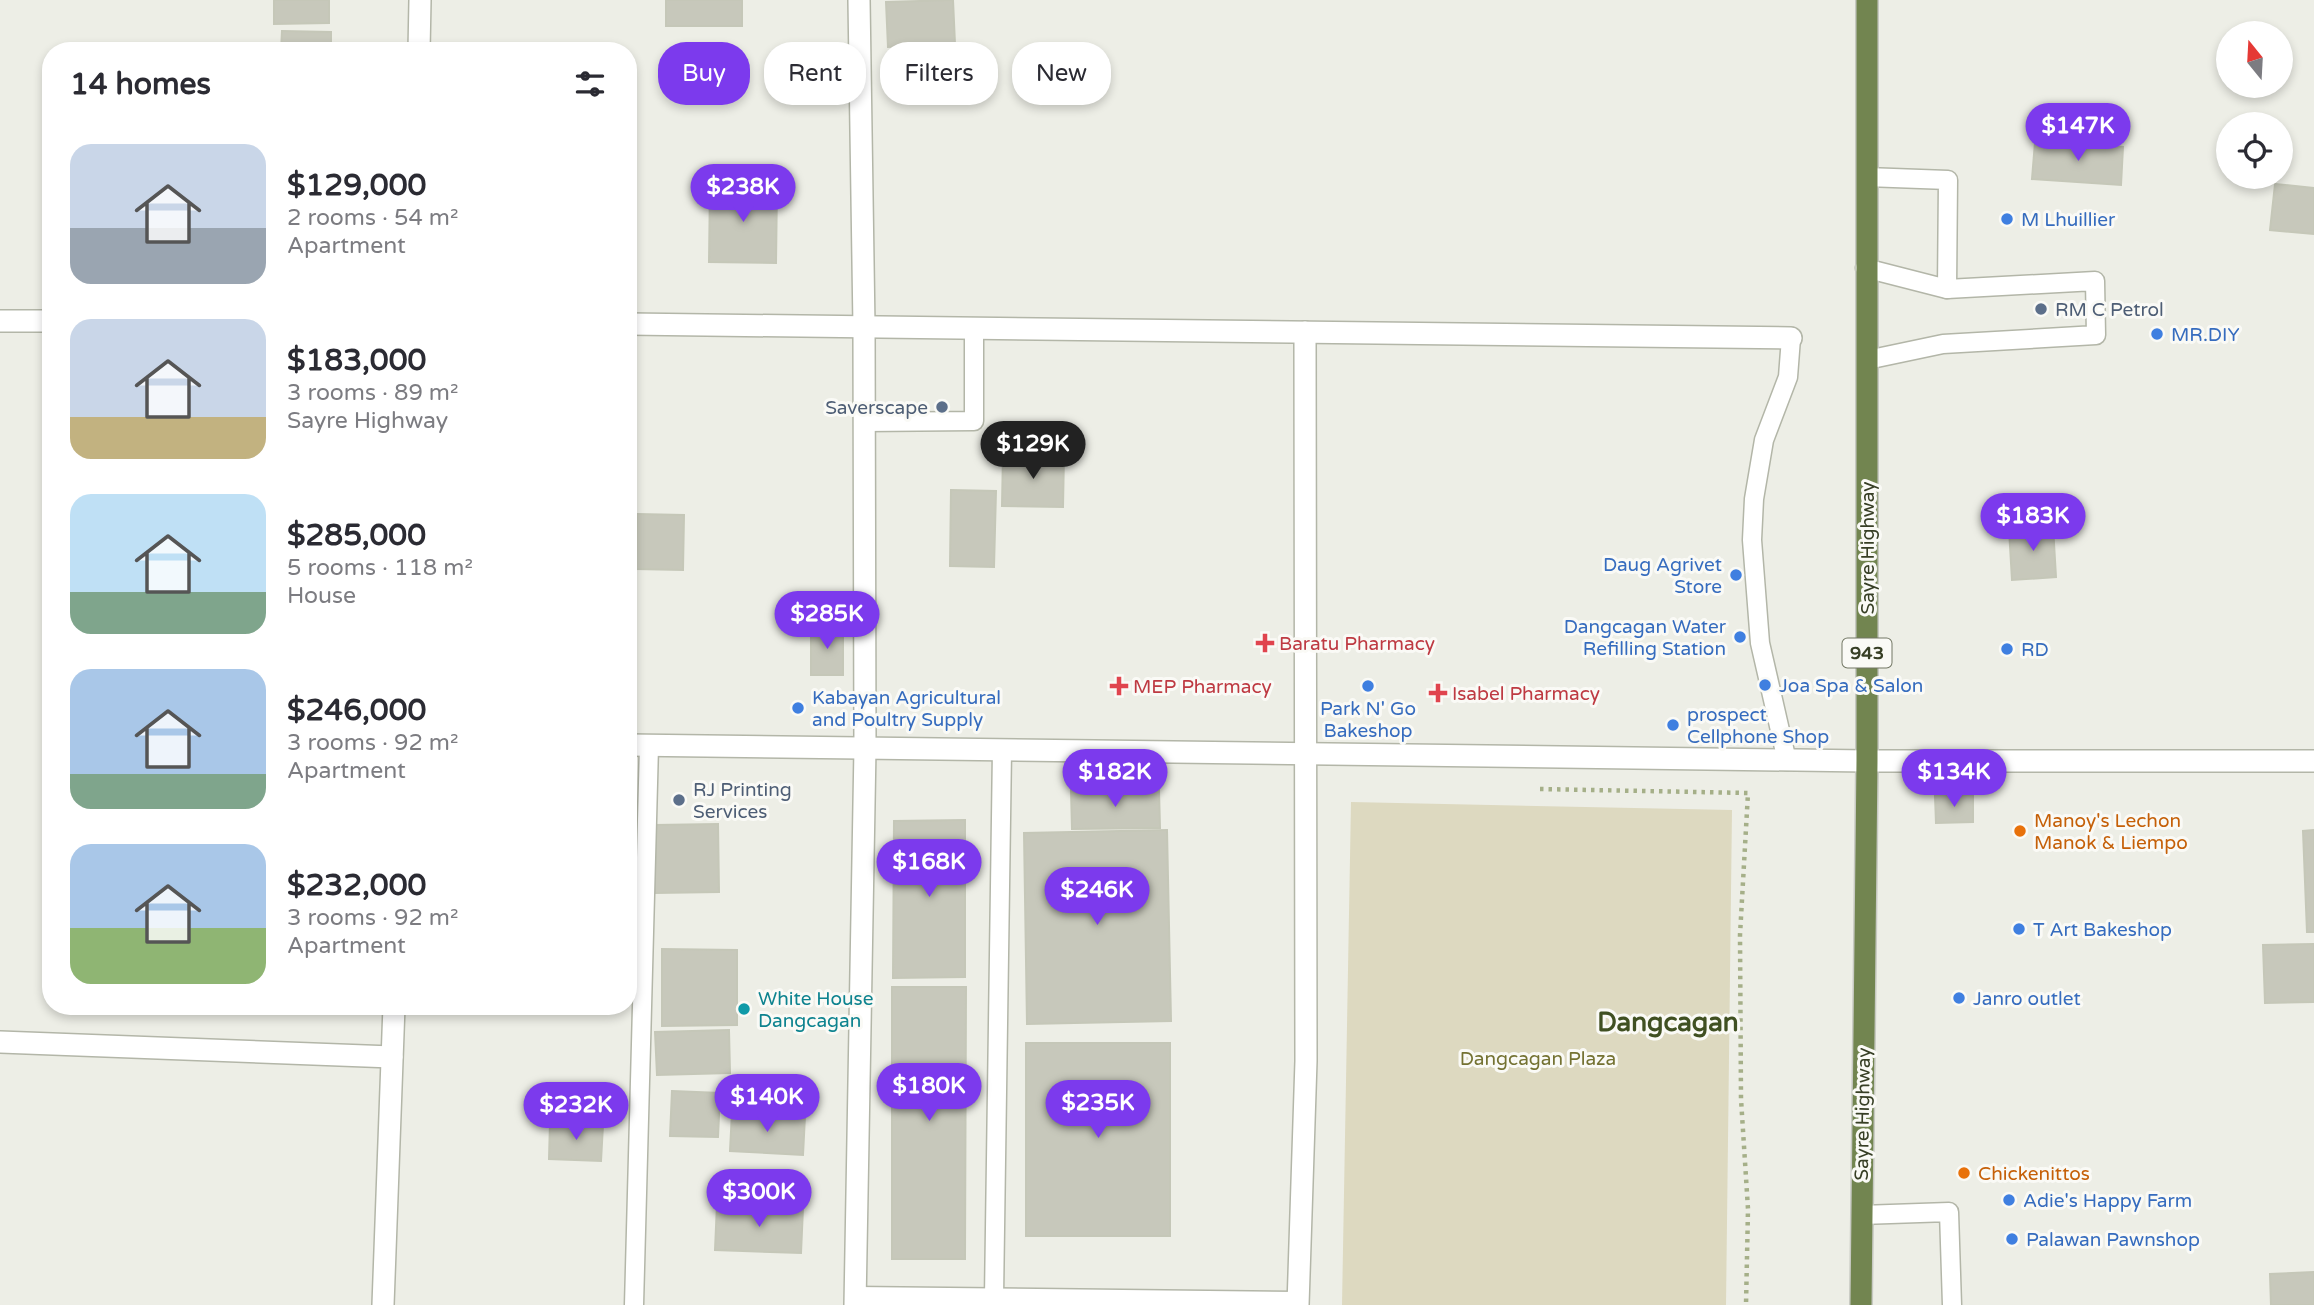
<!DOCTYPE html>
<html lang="en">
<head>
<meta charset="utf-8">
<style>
	body { margin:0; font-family:"Varela Round",sans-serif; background:#f2f2f3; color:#2b2b33; height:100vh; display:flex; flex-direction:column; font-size:26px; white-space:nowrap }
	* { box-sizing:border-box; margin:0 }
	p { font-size:23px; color:#7c7c81 }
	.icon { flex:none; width:38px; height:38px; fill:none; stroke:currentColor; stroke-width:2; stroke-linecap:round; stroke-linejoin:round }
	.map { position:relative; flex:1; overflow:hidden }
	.drawer { position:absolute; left:42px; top:42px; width:595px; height:973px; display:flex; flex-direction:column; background:#fff; border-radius:28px; box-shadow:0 4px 10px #0003 }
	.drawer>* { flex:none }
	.banner { position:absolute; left:658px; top:42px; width:665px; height:63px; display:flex; gap:14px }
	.needle { width:46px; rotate:342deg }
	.tools { position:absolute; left:2216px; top:21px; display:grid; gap:14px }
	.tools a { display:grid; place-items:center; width:77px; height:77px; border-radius:50%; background:#fff; box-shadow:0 4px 10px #0003; font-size:35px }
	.price { position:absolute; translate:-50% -60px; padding:0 16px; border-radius:24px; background:#7c3aed; color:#fff; font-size:23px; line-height:46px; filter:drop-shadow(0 2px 4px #0008) }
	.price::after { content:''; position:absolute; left:50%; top:42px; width:21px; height:16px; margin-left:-10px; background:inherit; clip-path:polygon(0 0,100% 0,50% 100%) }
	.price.on { background:#222; color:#fff }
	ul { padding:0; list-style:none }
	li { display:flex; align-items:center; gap:21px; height:175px; padding:0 28px }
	li span { display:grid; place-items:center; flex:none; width:196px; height:140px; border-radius:21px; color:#555 }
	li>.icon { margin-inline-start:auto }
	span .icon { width:84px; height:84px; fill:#fffc; stroke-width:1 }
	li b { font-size:30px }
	h2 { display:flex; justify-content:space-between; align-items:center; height:84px; padding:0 28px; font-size:30px }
	.pill { padding:0 24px; border-radius:28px; background:#fff; box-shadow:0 4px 10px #0003; font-size:24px; line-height:63px }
	.pill.on { background:#7c3aed; color:#fff }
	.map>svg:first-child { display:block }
	.green { fill:#ddd9c0 }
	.building { fill:#c7c8bb; stroke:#c5c7b8; stroke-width:2 }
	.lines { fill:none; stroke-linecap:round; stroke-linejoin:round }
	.service-casing { stroke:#b3b6a8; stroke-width:21 }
	.minor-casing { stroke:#b3b6a8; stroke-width:24 }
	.tertiary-casing { stroke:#b3b6a8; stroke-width:24 }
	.trunk-casing { stroke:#c7c9c2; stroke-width:24 }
	.path { stroke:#a5af88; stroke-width:4.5; stroke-dasharray:3.5 5; stroke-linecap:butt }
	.service { stroke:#fff; stroke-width:18 }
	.minor { stroke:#fff; stroke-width:21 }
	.tertiary { stroke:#fff; stroke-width:21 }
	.trunk { stroke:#728550; stroke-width:21 }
	.shop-dot { fill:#3f7fe0; stroke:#fafaf6; stroke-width:2.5 }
	.service-dot { fill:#5c6f8a; stroke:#fafaf6; stroke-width:2.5 }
	.health-dot { fill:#e0444e; stroke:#fafaf6; stroke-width:2.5 }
	.food-dot { fill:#e8710a; stroke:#fafaf6; stroke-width:2.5 }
	.culture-dot { fill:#0f9aa8; stroke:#fafaf6; stroke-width:2.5 }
	.labels { text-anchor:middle; stroke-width:6; stroke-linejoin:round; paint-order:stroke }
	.shield { fill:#fafaf6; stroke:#727764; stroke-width:2 }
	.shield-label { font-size:18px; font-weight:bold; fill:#373f25 }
	.shop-label { font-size:19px; fill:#366cbe; stroke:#fafaf6; text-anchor:start }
	.service-label { font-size:19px; fill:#4e5e75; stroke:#fafaf6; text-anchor:start }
	.street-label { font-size:19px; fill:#373f25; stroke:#fafaf6 }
	.health-label { font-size:19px; fill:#be3a42; stroke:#fafaf6; text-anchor:start }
	.food-label { font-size:19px; fill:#c56008; stroke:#fafaf6; text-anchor:start }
	.culture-label { font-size:19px; fill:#0d838f; stroke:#fafaf6; text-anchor:start }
	.park-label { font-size:19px; fill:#747232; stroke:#fafaf6 }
	.district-label { font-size:26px; font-weight:bold; fill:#405022; stroke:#fafaf6 }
</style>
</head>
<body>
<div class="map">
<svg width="2314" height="1305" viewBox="0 0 2314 1305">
	<rect width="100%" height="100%" fill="#edeee6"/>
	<path class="green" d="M 1351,802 L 1732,810 L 1726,1305 L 1342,1305 Z"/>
	<g class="building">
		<path d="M 274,0 L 329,0 L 329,23 L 274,24 Z"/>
		<rect x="666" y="0" width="76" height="26"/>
		<path d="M 953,0 L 955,44 L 888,47 L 886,2 Z"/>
		<path d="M 282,31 L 331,32 L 331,51 L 281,51 Z"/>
		<path d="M 2035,142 L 2123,147 L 2121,185 L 2032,179 Z"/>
		<path d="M 2275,184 L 2314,188 L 2314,234 L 2270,230 Z"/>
		<path d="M 710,185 L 777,186 L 776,263 L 709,262 Z"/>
		<path d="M 1003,454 L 1064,455 L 1063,507 L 1002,506 Z"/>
		<path d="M 951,490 L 996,491 L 994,567 L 950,566 Z"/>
		<path d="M 637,514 L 684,515 L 683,570 L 636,569 Z"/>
		<path d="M 2053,526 L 2056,577 L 2012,580 L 2009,529 Z"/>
		<rect x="811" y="627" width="32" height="48"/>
		<path d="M 1071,790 L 1159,790 L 1160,828 L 1072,829 Z"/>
		<path d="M 1973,795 L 1973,822 L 1936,823 L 1935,796 Z"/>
		<path d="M 965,820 L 965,977 L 893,978 L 894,821 Z"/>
		<path d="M 718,824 L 719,892 L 655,893 L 655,825 Z"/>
		<path d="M 1167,830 L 1171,1021 L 1027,1024 L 1024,833 Z"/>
		<path d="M 2314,830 L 2314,932 L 2307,932 L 2303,831 Z"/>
		<path d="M 2314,944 L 2314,1002 L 2265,1003 L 2263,945 Z"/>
		<path d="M 662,949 L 737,950 L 737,1025 L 662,1026 Z"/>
		<path d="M 892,987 L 966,987 L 965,1259 L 892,1259 Z"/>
		<path d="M 729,1030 L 730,1073 L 657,1075 L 655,1032 Z"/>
		<rect x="1026" y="1043" width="144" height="193"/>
		<path d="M 672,1091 L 720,1093 L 718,1137 L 670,1136 Z"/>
		<path d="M 732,1112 L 805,1116 L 803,1155 L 730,1151 Z"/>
		<path d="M 550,1122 L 603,1125 L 601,1161 L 549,1159 Z"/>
		<path d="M 717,1204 L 803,1208 L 801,1253 L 715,1250 Z"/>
		<path d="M 2314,1272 L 2314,1305 L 2271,1305 L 2270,1274 Z"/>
	</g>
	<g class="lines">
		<defs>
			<g id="service">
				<path d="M 1866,177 L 1948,180 L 1947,289"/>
				<path d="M 1865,268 L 1947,289 L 2095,281 L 2096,335 L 1943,344 L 1867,360"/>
				<path d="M 864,422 L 974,421 L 974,329"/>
				<path d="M 1787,761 L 1760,643 L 1752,540 L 1754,499 L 1764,440 L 1788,377 L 1791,338"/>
				<path d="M 1861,1215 L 1949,1212 L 1952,1305"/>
				<path d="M 855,1296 L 1298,1301"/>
				<path d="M 994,1297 L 1002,750"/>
				<path d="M 634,1305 L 649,746"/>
			</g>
			<g id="minor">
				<path d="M 0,321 L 51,321"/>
				<path d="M 628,324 L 1791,338"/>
				<path d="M 1867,761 L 2314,761"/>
				<path d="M 0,1042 L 392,1057"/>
				<path d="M 383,1305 L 394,1006"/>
				<path d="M 855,1305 L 865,748 L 864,327 L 859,0"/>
				<path d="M 1298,1305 L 1306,1061 L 1305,332"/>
			</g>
			<g id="tertiary">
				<path d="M 419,51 L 420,0"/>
				<path d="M 628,745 L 1867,761"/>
			</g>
			<path id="trunk" d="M 1861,1305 L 1867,761 L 1867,0"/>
		</defs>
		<use href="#service" class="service-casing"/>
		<use href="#minor" class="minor-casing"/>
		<use href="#tertiary" class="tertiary-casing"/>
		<use href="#trunk" class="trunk-casing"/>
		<path class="path" d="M 1540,789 L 1748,793 L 1740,935 L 1741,1099 L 1748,1209 L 1746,1305"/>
		<use href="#service" class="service"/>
		<use href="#minor" class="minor"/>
		<use href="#tertiary" class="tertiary"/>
		<use href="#trunk" class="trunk"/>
	</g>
	<g class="shop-dot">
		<circle cx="2007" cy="219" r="7"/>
		<circle cx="2157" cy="334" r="7"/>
		<circle cx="1736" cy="575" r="7"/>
		<circle cx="1740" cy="637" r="7"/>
		<circle cx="2007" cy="649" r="7"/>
		<circle cx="1765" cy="685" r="7"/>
		<circle cx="1368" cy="686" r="7"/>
		<circle cx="798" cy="708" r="7"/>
		<circle cx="1673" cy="725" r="7"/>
		<circle cx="2019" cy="929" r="7"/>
		<circle cx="1959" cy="998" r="7"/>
		<circle cx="2009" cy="1200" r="7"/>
		<circle cx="2012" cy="1239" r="7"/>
	</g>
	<g class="service-dot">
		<circle cx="2041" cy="309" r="7"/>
		<circle cx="942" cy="407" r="7"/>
		<circle cx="679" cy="800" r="7"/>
	</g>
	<g class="health-dot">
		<path d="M1261.5 632.5h7v7h7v7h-7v7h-7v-7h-7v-7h7z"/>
		<path d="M1115.5 675.5h7v7h7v7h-7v7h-7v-7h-7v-7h7z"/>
		<path d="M1434.5 682.5h7v7h7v7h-7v7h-7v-7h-7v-7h7z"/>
	</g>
	<g class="food-dot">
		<circle cx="2020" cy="831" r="7"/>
		<circle cx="1964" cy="1173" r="7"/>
	</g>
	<circle class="culture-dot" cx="744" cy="1009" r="7"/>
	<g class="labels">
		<rect class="shield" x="1842.5" y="638.5" width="49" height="29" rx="5"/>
		<g class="shield-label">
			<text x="1867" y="659">943</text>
		</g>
		<g class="shop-label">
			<text x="2021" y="226">M Lhuillier</text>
			<text x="2171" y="341">MR.DIY</text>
			<text x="1722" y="571" text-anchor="end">Daug Agrivet<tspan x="1722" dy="22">Store</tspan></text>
			<text x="1726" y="633" text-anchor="end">Dangcagan Water<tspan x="1726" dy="22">Refilling Station</tspan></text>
			<text x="2021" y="656">RD</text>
			<text x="1779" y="692">Joa Spa &amp; Salon</text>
			<text x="812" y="704">Kabayan Agricultural<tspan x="812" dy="22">and Poultry Supply</tspan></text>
			<text x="1368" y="715" text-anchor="middle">Park N' Go<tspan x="1368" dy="22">Bakeshop</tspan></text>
			<text x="1687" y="721">prospect<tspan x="1687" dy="22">Cellphone Shop</tspan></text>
			<text x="2033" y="936">T Art Bakeshop</text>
			<text x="1973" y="1005">Janro outlet</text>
			<text x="2023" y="1207">Adie's Happy Farm</text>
			<text x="2026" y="1246">Palawan Pawnshop</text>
		</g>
		<g class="service-label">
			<text x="2055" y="316">RM C Petrol</text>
			<text x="928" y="414" text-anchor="end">Saverscape</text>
			<text x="693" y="796">RJ Printing<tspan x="693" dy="22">Services</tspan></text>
		</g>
		<g class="street-label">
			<text transform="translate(1867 548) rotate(-90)" y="7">Sayre Highway</text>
			<text transform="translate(1862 1114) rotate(-89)" y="7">Sayre Highway</text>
		</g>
		<g class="health-label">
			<text x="1279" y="650">Baratu Pharmacy</text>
			<text x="1133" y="693">MEP Pharmacy</text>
			<text x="1452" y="700">Isabel Pharmacy</text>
		</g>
		<g class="food-label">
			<text x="2034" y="827">Manoy's Lechon<tspan x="2034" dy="22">Manok &amp; Liempo</tspan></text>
			<text x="1978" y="1180">Chickenittos</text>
		</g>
		<g class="culture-label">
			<text x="758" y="1005">White House<tspan x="758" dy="22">Dangcagan</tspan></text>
		</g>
		<g class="park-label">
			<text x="1538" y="1065">Dangcagan Plaza</text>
		</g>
		<g class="district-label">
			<text x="1668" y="1031">Dangcagan</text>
		</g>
	</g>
</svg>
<div class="tools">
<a><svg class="needle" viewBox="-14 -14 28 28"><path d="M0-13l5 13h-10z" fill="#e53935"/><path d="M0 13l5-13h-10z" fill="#7c7c81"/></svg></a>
<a><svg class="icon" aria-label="locate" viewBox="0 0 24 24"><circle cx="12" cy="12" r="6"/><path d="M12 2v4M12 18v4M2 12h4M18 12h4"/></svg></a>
</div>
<b class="price" style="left:2078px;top:163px">$147K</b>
<b class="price" style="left:743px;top:224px">$238K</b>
<b class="price on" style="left:1033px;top:481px">$129K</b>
<b class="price" style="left:2033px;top:553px">$183K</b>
<b class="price" style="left:827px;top:651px">$285K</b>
<b class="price" style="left:1115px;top:809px">$182K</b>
<b class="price" style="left:1954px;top:809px">$134K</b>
<b class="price" style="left:929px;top:899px">$168K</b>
<b class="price" style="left:1097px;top:927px">$246K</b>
<b class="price" style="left:929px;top:1123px">$180K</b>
<b class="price" style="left:767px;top:1134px">$140K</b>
<b class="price" style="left:1098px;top:1140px">$235K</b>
<b class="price" style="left:576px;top:1142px">$232K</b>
<b class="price" style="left:759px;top:1229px">$300K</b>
<div class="banner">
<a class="pill on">Buy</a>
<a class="pill">Rent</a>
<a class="pill">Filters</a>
<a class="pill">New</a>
</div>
<section class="drawer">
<h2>14 homes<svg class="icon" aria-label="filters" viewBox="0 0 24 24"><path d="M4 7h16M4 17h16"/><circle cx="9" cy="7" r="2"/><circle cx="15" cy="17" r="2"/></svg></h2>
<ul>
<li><span style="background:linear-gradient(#c9d6e8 60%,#9aa5b1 0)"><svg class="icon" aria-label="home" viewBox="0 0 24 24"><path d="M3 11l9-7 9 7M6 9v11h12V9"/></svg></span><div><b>$129,000</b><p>2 rooms · 54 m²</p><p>Apartment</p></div></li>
<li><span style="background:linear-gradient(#c9d6e8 70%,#c2b280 0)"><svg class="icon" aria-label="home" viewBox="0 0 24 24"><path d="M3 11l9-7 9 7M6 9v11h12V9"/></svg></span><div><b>$183,000</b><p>3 rooms · 89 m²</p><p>Sayre Highway</p></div></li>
<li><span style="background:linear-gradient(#bfe0f5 70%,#7fa58c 0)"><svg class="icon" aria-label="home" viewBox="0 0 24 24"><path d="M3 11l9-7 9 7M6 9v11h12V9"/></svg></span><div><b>$285,000</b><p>5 rooms · 118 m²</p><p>House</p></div></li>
<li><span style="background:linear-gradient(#a9c7e8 75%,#7fa58c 0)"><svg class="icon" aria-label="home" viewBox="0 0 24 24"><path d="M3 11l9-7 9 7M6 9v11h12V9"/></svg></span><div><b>$246,000</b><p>3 rooms · 92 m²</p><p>Apartment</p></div></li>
<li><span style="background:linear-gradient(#a9c7e8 60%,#8fb573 0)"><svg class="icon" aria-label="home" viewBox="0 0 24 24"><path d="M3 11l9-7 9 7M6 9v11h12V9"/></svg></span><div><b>$232,000</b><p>3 rooms · 92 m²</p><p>Apartment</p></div></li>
</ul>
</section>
</div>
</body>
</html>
